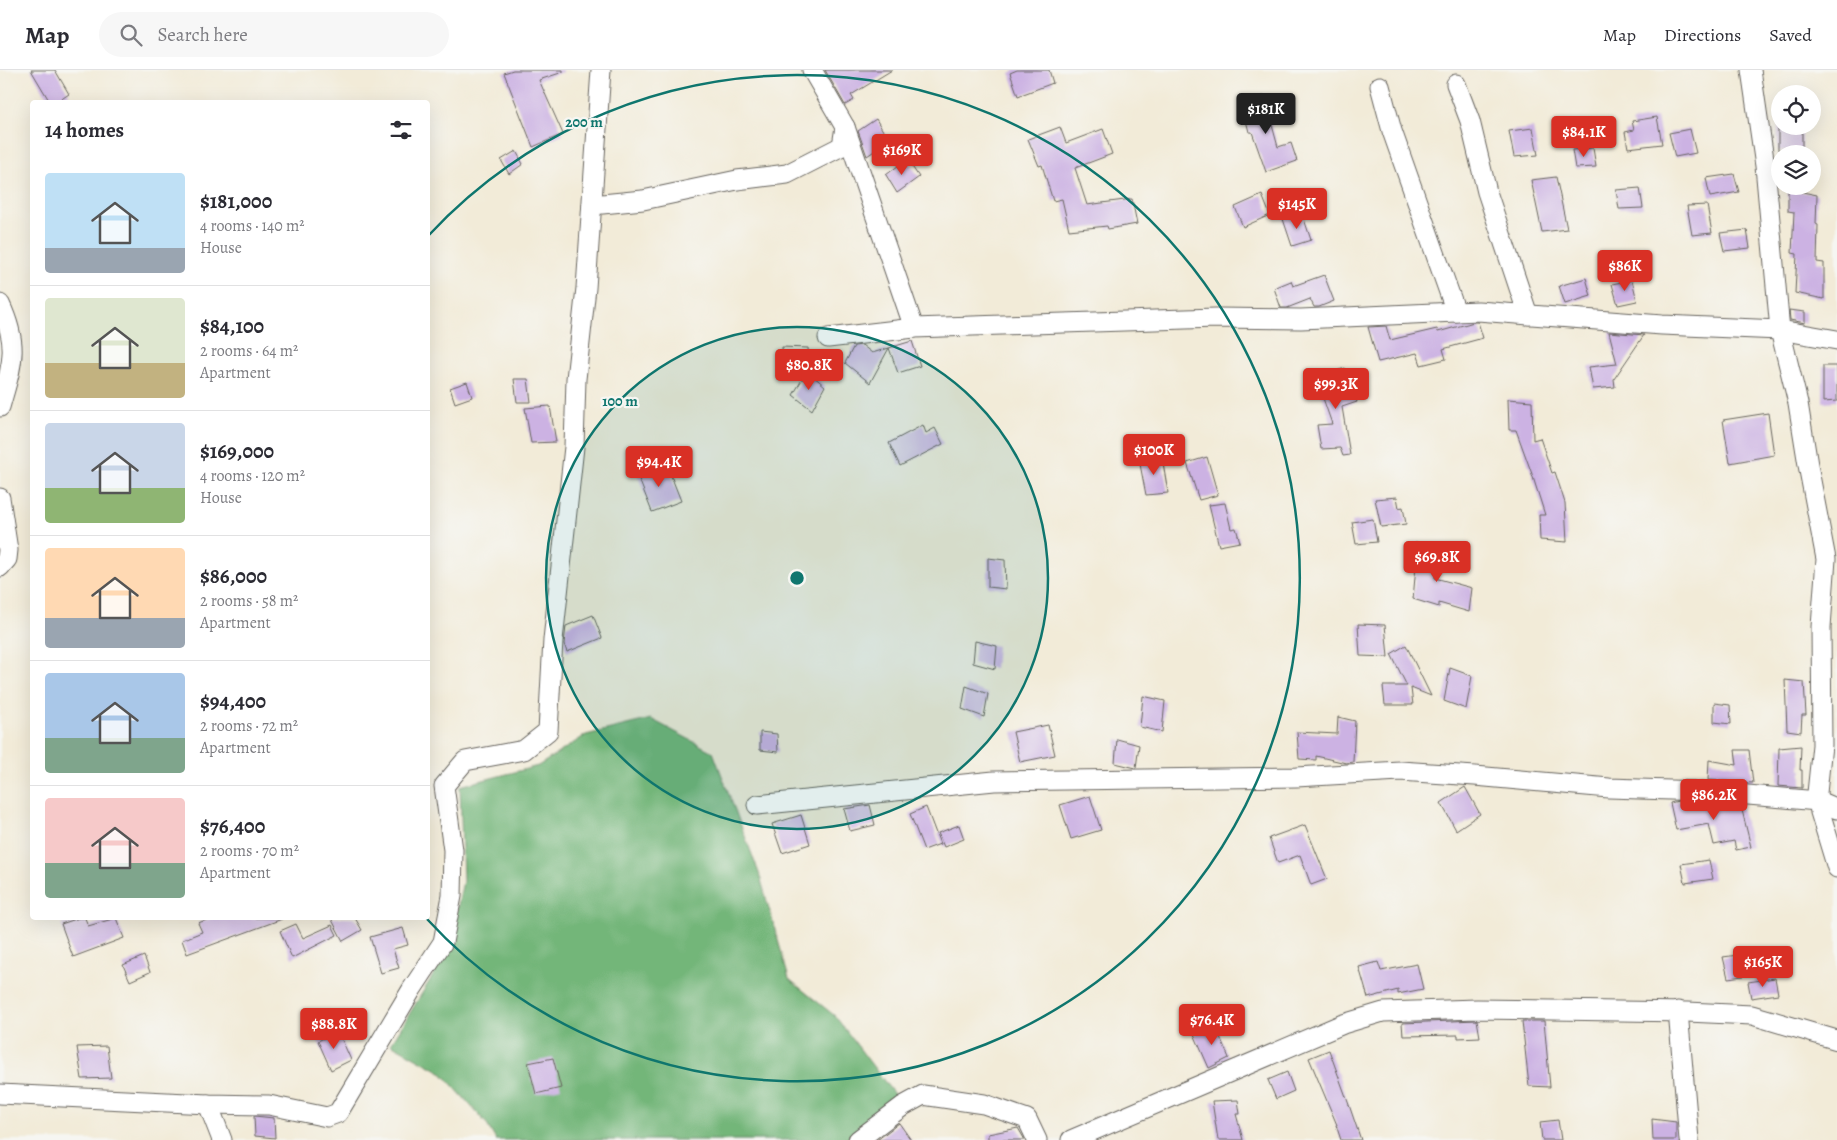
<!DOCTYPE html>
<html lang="en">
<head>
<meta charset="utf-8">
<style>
	body { margin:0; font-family:Alegreya,serif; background:#f7f7f7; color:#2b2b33; height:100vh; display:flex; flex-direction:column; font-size:19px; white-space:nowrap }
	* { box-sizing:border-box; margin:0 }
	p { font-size:16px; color:#7c7c81 }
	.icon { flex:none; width:28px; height:28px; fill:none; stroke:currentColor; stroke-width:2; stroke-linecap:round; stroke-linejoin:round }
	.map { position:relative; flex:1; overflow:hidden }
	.sheet { position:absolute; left:30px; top:30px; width:400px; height:820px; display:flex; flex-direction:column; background:#fff; border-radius:5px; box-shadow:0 5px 20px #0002 }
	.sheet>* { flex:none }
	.fabs { position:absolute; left:1771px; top:15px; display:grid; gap:10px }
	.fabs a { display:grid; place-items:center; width:50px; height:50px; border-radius:50%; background:#fff; box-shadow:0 5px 20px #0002; font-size:25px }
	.price { position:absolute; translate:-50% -42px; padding:0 11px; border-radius:5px; background:#d93025; color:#fff; font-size:16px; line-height:32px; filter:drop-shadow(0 1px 2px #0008) }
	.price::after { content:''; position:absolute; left:50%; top:30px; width:15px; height:11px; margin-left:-8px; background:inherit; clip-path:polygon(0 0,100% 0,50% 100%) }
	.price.current { background:#222; color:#fff }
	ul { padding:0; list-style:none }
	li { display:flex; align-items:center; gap:15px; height:125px; padding:0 15px }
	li+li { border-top:1px solid #e1e1e2 }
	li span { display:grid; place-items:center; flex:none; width:140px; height:100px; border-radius:5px; color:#555 }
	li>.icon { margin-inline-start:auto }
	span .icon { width:60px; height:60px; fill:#fffc; stroke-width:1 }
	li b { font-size:21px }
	h2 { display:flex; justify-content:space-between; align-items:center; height:60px; padding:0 15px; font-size:21px }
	header { display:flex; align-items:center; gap:30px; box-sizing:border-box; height:70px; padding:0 25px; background:#fff; border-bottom:1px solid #e1e1e2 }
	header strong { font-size:24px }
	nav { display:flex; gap:28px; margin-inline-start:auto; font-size:18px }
	.search { width:350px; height:45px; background:#f7f7f7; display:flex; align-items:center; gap:12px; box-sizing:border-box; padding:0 18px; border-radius:28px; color:#7c7c81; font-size:19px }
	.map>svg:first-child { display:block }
	.forest { fill:#73b679; stroke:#48694a }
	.building { fill:#ccb2e3 }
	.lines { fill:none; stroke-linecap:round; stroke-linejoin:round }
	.street-casing { stroke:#67645e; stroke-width:21 }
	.street { stroke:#fff; stroke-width:19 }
	.ring { fill:none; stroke:#0f766e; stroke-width:2.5 }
	.centre { fill:#0f766e; stroke:#f6f6f2; stroke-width:2.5 }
	.ring-label { font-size:15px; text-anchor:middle; font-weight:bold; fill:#0f766e; stroke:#f6f6f2; stroke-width:4.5; stroke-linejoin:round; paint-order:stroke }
</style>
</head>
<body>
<header>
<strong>Map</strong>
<div class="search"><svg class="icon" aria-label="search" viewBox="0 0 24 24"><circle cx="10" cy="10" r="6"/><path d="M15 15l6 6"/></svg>Search here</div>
<nav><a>Map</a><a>Directions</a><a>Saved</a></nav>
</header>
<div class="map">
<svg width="1837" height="1070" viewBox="0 0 1837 1070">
	<rect width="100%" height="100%" fill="#f6f6f2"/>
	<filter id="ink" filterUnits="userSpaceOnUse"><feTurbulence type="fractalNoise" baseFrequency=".02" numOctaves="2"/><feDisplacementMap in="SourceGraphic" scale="10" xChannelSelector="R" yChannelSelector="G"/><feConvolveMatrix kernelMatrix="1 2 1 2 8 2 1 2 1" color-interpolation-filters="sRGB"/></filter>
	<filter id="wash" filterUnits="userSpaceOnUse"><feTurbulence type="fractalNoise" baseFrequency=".0096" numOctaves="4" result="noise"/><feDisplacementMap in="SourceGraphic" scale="20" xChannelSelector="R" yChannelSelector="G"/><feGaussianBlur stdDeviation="1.12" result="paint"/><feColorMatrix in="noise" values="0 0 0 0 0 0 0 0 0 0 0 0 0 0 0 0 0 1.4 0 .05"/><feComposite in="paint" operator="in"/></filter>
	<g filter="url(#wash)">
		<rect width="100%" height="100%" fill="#f2ebd8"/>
		<path class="forest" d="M 651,649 L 713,682 L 759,803 L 789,909 L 835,946 L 903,1036 L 858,1070 L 496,1070 L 486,1053 L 441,1002 L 391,974 L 449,879 L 463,811 L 460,716 L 538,696 L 586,665 Z"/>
		<g id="blocks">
			<g class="building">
				<path d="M 31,0 L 55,0 L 69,24 L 57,32 L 50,32 Z"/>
				<path d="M 513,0 L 563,0 L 563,2 L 539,10 L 563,64 L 533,77 L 504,3 Z"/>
				<path d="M 825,0 L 892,0 L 851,25 L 854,30 L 845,35 Z"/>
				<path d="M 1017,0 L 1049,0 L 1053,13 L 1018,26 L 1010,3 Z"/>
				<path d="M 1264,26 L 1278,77 L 1291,73 L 1297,91 L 1266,102 L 1252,62 L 1249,62 L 1241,31 Z"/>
				<path d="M 1657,47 L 1662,74 L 1628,78 L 1625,62 L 1634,60 L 1632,51 Z"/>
				<path d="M 876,49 L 889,71 L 867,86 L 858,61 Z"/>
				<path d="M 1778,56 L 1802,56 L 1802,84 L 1778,80 Z"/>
				<path d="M 1060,57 L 1066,73 L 1103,59 L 1112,84 L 1075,98 L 1087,135 L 1132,129 L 1137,154 L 1108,159 L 1107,156 L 1069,160 L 1062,129 L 1053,131 L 1042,95 L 1039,96 L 1028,69 Z"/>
				<path d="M 1533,58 L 1538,85 L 1514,87 L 1509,61 Z"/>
				<path d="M 1690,59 L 1696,83 L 1675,87 L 1669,63 Z"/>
				<path d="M 1593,78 L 1596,97 L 1575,98 L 1572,80 Z"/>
				<path d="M 516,81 L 523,94 L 509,104 L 501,90 Z"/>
				<path d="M 907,89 L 919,107 L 897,123 L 886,105 Z"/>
				<path d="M 1734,104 L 1739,122 L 1710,127 L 1706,108 Z"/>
				<path d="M 1556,107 L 1567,159 L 1542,162 L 1531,110 Z"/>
				<path d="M 1640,118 L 1643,138 L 1619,139 L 1616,120 Z"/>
				<path d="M 1788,119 L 1817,125 L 1816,154 L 1818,155 L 1817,192 L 1824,193 L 1824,229 L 1795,223 L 1797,184 L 1792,183 L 1794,142 L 1788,141 Z"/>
				<path d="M 1262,125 L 1270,145 L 1243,157 L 1235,137 Z"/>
				<path d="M 1707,135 L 1712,163 L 1692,165 L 1687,136 Z"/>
				<path d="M 1302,143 L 1311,170 L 1292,176 L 1283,149 Z"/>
				<path d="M 1747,160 L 1750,178 L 1724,181 L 1720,163 Z"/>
				<path d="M 1324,205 L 1334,231 L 1319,237 L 1314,237 L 1310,229 L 1287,238 L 1281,238 L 1274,218 L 1291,211 L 1293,216 Z"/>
				<path d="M 1586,208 L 1591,226 L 1565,234 L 1559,216 Z"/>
				<path d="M 1632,210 L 1637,231 L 1618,235 L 1612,214 Z"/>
				<path d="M 1789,240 L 1805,242 L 1805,253 L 1790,250 Z"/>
				<path d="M 1474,252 L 1478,252 L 1483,268 L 1443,279 L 1446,289 L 1421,295 L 1417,283 L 1378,292 L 1368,257 L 1386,256 L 1390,270 L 1437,259 L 1438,262 Z"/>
				<path d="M 1609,262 L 1644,265 L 1614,309 L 1615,317 L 1593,319 L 1589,297 L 1617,294 Z"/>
				<path d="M 912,271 L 920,296 L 898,303 L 889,278 Z"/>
				<path d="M 862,275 L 872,283 L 889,278 L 870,313 L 845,293 L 854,276 Z"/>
				<path d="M 782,277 L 808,278 L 809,293 L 783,291 Z"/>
				<path d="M 1823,296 L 1837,296 L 1837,331 L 1823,332 Z"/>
				<path d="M 1345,298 L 1357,332 L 1342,337 L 1350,385 L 1343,386 L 1340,378 L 1321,379 L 1317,355 L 1332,354 L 1316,308 Z"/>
				<path d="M 807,301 L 825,316 L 812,340 L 793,325 Z"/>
				<path d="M 514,309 L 528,309 L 531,332 L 517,332 Z"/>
				<path d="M 467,312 L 472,327 L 455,333 L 450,318 Z"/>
				<path d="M 1508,329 L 1532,331 L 1533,370 L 1540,368 L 1552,403 L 1555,402 L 1565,433 L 1567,472 L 1540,470 L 1539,445 L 1545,445 L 1532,404 L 1516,360 L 1509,360 Z"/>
				<path d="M 550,336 L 556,372 L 531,373 L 525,338 Z"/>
				<path d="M 1768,343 L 1774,385 L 1730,393 L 1723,350 Z"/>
				<path d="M 923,355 L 926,363 L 935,358 L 943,374 L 900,396 L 889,373 Z"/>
				<path d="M 1162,387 L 1168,423 L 1146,425 L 1139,389 Z"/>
				<path d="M 1207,387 L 1218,425 L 1199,430 L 1187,393 Z"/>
				<path d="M 666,393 L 681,431 L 652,442 L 637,404 Z"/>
				<path d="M 1397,427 L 1399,438 L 1403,437 L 1406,454 L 1381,457 L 1375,429 Z"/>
				<path d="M 1225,433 L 1231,459 L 1236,458 L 1240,472 L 1219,476 L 1209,435 Z"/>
				<path d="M 1373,449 L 1377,472 L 1356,474 L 1352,452 Z"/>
				<path d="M 1415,472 L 1435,475 L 1435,508 L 1472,518 L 1469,542 L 1439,533 L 1439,537 L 1413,529 L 1416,496 L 1415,496 Z"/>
				<path d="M 988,488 L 1005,490 L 1006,519 L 988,517 Z"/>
				<path d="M 593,545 L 602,568 L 567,582 L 564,574 L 566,556 Z"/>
				<path d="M 1358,554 L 1385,555 L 1388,587 L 1360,586 Z"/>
				<path d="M 975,571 L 997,576 L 995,599 L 973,593 Z"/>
				<path d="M 1406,575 L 1431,626 L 1411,618 L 1413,635 L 1385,635 L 1383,616 L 1407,616 L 1391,584 Z"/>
				<path d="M 1450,598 L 1472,606 L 1466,639 L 1444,631 Z"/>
				<path d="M 1785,610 L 1804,612 L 1806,645 L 1802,645 L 1801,662 L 1787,660 Z"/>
				<path d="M 966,616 L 988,624 L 984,647 L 962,639 Z"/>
				<path d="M 1143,626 L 1165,631 L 1162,662 L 1140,657 Z"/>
				<path d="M 1714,633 L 1730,635 L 1731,654 L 1714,652 Z"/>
				<path d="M 1338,647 L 1355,651 L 1353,692 L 1346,693 L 1316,686 L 1316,690 L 1299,689 L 1297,662 L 1337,664 Z"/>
				<path d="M 1048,655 L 1055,685 L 1020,692 L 1013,662 Z"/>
				<path d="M 760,662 L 777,664 L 778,682 L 760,680 Z"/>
				<path d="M 1117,669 L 1139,675 L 1136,698 L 1115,693 Z"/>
				<path d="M 1801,676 L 1800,700 L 1802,700 L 1802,718 L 1778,716 L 1779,678 Z"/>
				<path d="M 1735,680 L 1749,680 L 1753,713 L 1708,710 L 1709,690 L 1737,695 Z"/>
				<path d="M 1465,717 L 1480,744 L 1456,760 L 1441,733 Z"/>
				<path d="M 1090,726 L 1101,760 L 1071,769 L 1060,735 Z"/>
				<path d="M 1678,731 L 1741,736 L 1751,777 L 1736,780 L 1734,771 L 1714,775 L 1709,754 L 1676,760 L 1670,733 Z"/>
				<path d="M 870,735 L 875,755 L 850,761 L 844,739 Z"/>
				<path d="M 926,737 L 940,774 L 924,780 L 910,744 Z"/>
				<path d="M 801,745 L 810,774 L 782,783 L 772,754 Z"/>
				<path d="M 959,755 L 964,769 L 944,777 L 938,763 Z"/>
				<path d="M 1305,755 L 1327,809 L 1311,815 L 1300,785 L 1278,793 L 1269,768 Z"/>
				<path d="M 1709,790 L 1713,809 L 1685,813 L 1681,794 Z"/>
				<path d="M 79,848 L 85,848 L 88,856 L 116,848 L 124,868 L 73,887 L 61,854 Z"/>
				<path d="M 212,848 L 281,848 L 282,849 L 187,884 L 182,870 L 202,862 L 198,853 Z"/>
				<path d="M 331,848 L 355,848 L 362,860 L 343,871 Z"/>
				<path d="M 296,854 L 303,868 L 332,855 L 337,865 L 292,888 L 280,861 Z"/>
				<path d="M 403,858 L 408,875 L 393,879 L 399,898 L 381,903 L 370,867 Z"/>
				<path d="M 1738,885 L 1743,906 L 1728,908 L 1723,887 Z"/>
				<path d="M 144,886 L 150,902 L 130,911 L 123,895 Z"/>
				<path d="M 1378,892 L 1381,901 L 1417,894 L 1423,919 L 1398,924 L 1398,920 L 1368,928 L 1359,897 Z"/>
				<path d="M 1775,908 L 1778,924 L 1751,928 L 1748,912 Z"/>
				<path d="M 1477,950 L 1480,967 L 1458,968 L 1458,965 L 1403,966 L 1402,953 Z"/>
				<path d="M 1522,951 L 1544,951 L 1550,1017 L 1529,1016 Z"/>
				<path d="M 1215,955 L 1229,988 L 1209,998 L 1194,964 Z"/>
				<path d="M 338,961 L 351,990 L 331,1000 L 318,971 Z"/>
				<path d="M 107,976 L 111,1008 L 82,1009 L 77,977 Z"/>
				<path d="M 1329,980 L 1349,1035 L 1361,1070 L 1341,1070 L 1336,1055 L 1337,1055 L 1309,988 Z"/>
				<path d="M 553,988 L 561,1018 L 536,1024 L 528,993 Z"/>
				<path d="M 1287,1002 L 1294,1021 L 1276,1029 L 1268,1010 Z"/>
				<path d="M 1238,1030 L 1240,1044 L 1236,1044 L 1243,1070 L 1218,1070 L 1212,1031 Z"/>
				<path d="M 254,1046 L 274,1048 L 275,1068 L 255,1066 Z"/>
				<path d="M 1652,1049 L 1676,1052 L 1676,1070 L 1653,1070 Z"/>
				<path d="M 1558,1050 L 1561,1070 L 1542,1070 L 1540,1052 Z"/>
				<path d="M 899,1053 L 911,1070 L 877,1070 Z"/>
				<path d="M 1018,1058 L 1025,1070 L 988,1070 L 988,1064 Z"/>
			</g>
		</g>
	</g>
	<g filter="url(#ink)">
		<use href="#blocks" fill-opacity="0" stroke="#67645e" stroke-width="1"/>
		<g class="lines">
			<defs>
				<g id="street">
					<path d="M 812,0 L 845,57 L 914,258"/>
					<path d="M 1751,0 L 1765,96 L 1780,260 L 1798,333 L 1808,395 L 1826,489 L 1821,557 L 1822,675 L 1817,723 L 1820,742 L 1837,798"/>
					<path d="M 1456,14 L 1470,51 L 1487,122 L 1528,245"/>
					<path d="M 1380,16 L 1392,61 L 1456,242"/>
					<path d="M 592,135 L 643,130 L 737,110 L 787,104 L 842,76 L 845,57"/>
					<path d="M 0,234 C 20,277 12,294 0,337"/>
					<path d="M 828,268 L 914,258 L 1216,248 L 1301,249 L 1478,241 L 1662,255 L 1780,260 L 1837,270"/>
					<path d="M 0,428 L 8,480 L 7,489 L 0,497"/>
					<path d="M 757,735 L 994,711 L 1296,707 L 1400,701 L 1475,706 L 1609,718 L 1701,721 L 1818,731 L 1837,739"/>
					<path d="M 1678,941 L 1689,1070"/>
					<path d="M 0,1024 L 208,1034 L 269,1035 L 327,1047 L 338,1043 L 412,919 L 443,872 L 452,826 L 453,780 L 444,716 L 465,691 L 524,680 L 548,661 L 553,570 L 574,377 L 576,309 L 586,218 L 601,0"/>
					<path d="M 208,1034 L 222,1070"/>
					<path d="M 858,1070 L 903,1036 L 923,1025 L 984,1034 L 1027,1049 L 1037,1070"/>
					<path d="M 1071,1070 L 1343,954 L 1383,942 L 1477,939 L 1687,942 L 1752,945 L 1837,970"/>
				</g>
			</defs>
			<use href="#street" class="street-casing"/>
			<use href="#street" class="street"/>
		</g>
	</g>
	<circle cx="797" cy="508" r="251" fill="#0f766e" fill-opacity=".12"/>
	<g class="ring">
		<circle cx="797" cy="508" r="251"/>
		<path d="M429 165A503 503 0 1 1 426 848"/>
	</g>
	<circle cx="797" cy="508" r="8" class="centre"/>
	<g class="ring-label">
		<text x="584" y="57">200 m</text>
		<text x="620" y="336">100 m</text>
	</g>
</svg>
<div class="fabs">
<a><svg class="icon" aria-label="locate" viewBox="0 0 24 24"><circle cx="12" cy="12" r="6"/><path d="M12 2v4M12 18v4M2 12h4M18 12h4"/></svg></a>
<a><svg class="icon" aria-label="layers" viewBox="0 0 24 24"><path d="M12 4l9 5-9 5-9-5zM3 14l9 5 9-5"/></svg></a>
</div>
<b class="price current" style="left:1266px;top:65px">$181K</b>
<b class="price" style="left:1584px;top:88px">$84.1K</b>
<b class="price" style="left:902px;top:106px">$169K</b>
<b class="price" style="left:1297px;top:160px">$145K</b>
<b class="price" style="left:1625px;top:222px">$86K</b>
<b class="price" style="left:809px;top:321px">$80.8K</b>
<b class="price" style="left:1336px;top:340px">$99.3K</b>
<b class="price" style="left:1154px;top:406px">$100K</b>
<b class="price" style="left:659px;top:418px">$94.4K</b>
<b class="price" style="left:1437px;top:513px">$69.8K</b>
<b class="price" style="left:1714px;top:751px">$86.2K</b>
<b class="price" style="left:1763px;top:918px">$165K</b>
<b class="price" style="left:1212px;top:976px">$76.4K</b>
<b class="price" style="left:334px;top:980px">$88.8K</b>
<section class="sheet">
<h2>14 homes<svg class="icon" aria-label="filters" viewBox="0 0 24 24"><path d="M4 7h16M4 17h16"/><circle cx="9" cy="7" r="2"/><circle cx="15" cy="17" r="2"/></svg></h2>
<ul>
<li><span style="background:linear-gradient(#bfe0f5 75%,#9aa5b1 0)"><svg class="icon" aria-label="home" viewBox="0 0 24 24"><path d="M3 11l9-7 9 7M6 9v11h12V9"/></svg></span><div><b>$181,000</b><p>4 rooms · 140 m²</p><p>House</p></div></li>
<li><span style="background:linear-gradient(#dfe7d0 65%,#c2b280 0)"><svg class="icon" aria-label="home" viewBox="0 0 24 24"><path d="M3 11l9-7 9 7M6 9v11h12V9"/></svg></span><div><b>$84,100</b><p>2 rooms · 64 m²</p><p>Apartment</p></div></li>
<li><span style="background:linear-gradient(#c9d6e8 65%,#8fb573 0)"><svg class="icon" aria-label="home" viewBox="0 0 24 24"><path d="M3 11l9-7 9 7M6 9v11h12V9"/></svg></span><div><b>$169,000</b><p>4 rooms · 120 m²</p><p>House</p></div></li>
<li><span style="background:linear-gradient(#ffd9b3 70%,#9aa5b1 0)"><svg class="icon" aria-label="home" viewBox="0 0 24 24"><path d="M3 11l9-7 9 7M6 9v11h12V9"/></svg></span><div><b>$86,000</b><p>2 rooms · 58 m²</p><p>Apartment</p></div></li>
<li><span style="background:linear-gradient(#a9c7e8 65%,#7fa58c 0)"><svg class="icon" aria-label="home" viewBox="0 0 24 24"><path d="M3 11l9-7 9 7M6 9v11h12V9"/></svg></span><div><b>$94,400</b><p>2 rooms · 72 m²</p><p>Apartment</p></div></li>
<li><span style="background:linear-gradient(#f6c9c9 65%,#7fa58c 0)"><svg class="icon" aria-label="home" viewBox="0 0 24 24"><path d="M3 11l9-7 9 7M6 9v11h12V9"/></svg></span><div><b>$76,400</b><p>2 rooms · 70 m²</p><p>Apartment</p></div></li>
</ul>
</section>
</div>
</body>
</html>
